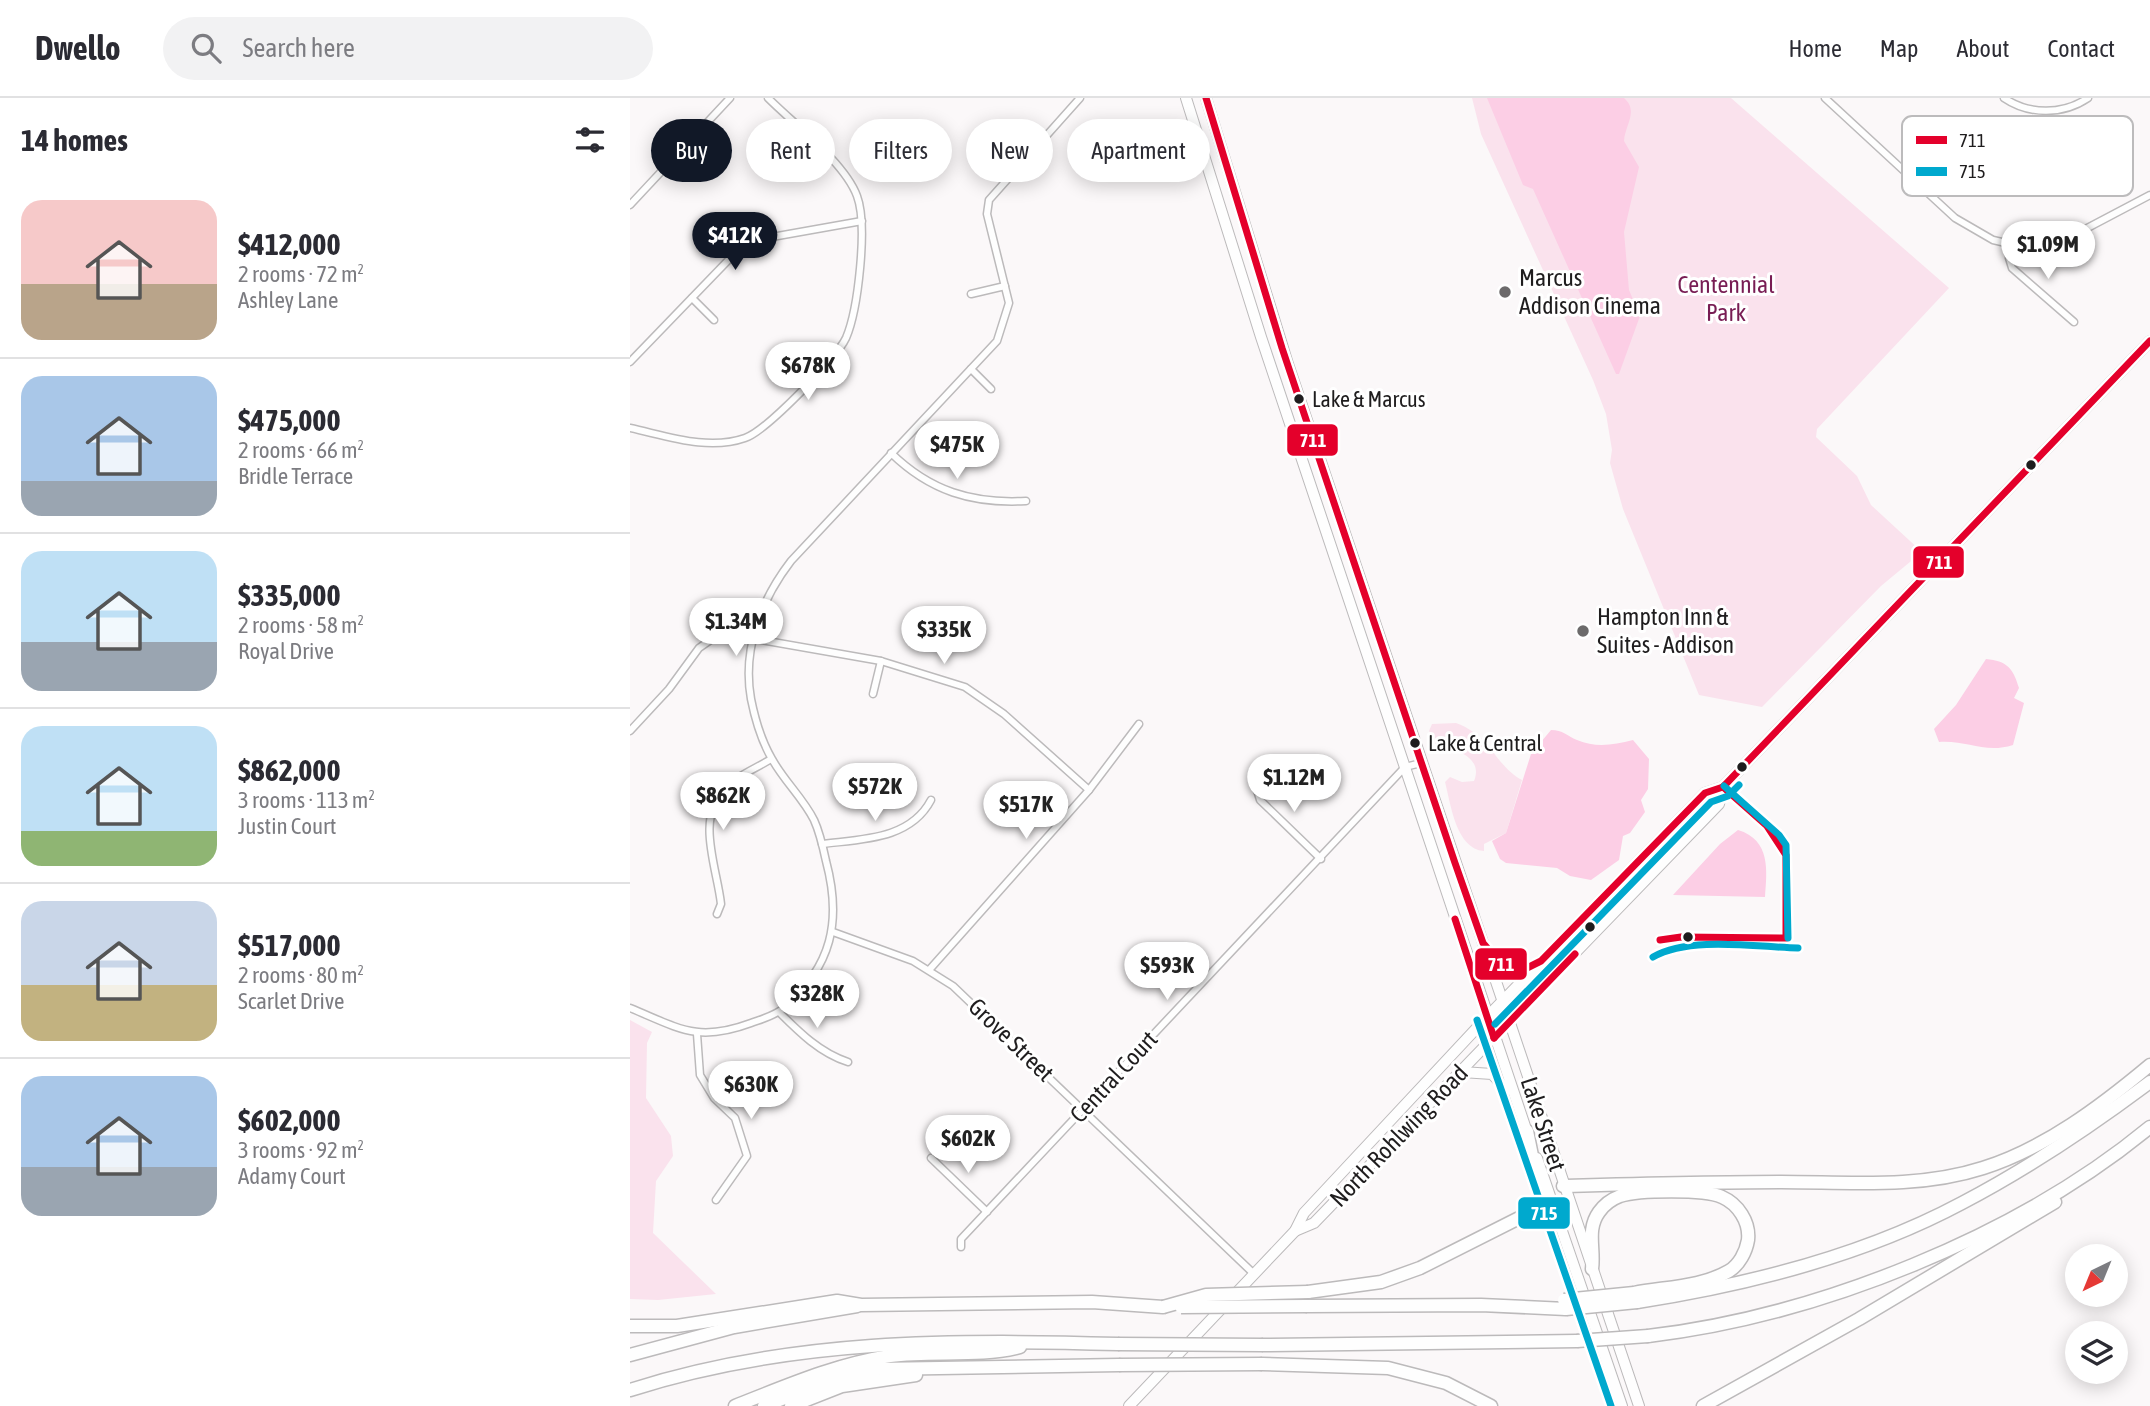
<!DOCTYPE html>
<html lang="en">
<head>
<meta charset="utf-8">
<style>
	body { margin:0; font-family:"Asap Condensed",sans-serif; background:#f2f2f3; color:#2b2b33; height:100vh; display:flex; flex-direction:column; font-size:26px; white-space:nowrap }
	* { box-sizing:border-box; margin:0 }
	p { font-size:23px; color:#7c7c81 }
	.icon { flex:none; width:38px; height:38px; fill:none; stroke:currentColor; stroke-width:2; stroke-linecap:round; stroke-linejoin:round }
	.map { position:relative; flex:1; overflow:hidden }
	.details { display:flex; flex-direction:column; background:#fff; width:630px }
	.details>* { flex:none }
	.hud { position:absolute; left:21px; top:21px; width:665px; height:63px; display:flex; gap:14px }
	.needle { width:46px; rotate:223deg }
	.tools { position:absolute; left:1435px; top:1146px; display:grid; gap:14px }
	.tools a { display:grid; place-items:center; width:63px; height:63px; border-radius:50%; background:#fff; box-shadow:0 4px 18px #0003; font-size:35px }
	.price { position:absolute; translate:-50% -60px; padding:0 16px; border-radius:24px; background:#fff; color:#222; font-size:23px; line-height:46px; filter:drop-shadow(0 2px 4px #0008) }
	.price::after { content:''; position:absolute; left:50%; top:42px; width:21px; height:16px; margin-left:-10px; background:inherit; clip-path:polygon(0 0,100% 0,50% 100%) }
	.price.active { background:#111827; color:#fff }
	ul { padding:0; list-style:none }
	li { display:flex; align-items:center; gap:21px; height:175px; padding:0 21px }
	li+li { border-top:2px solid #e1e1e2 }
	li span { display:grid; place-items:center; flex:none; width:196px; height:140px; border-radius:21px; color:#555 }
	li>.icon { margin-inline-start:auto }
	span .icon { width:84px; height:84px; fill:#fffc; stroke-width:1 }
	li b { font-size:30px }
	h2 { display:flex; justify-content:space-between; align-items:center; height:84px; padding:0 21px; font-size:30px }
	.pill { padding:0 24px; border-radius:32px; background:#fff; box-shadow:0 4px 18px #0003; font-size:24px; line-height:63px }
	.pill.active { background:#111827; color:#fff }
	header { display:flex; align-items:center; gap:42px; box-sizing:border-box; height:98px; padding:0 35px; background:#fff; border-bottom:2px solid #e1e1e2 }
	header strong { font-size:33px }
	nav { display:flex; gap:38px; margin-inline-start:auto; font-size:24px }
	.search { width:490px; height:63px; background:#f2f2f3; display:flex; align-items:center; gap:18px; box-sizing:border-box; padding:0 24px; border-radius:38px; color:#7c7c81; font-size:26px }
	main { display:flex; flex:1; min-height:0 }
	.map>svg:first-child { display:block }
	.green { fill:#fae2ed }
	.water { fill:#fccee5 }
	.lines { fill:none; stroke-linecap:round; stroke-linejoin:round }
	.street-casing { stroke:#bcbabb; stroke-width:9 }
	.primary-casing { stroke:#bcbabb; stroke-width:12 }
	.highway-casing { stroke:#bcbabb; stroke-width:15 }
	.street { stroke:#fefefe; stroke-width:6 }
	.primary { stroke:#fefefe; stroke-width:10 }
	.highway { stroke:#fefefe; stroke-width:12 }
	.highway-bridge-casing { stroke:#bcbabb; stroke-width:15; stroke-linecap:butt }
	.highway-bridge { stroke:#fefefe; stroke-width:12 }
	.bus-1-casing { stroke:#fff; stroke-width:12 }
	.bus-2-casing { stroke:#fff; stroke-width:12 }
	.bus-1 { stroke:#e4002b; stroke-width:7 }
	.bus-2 { stroke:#00a9ce; stroke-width:7 }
	.poi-dot { fill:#6c6a6b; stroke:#fff; stroke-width:2.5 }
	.bus-dot { fill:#1f1d1e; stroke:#fff; stroke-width:2.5 }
	.labels { text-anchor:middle; stroke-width:6; stroke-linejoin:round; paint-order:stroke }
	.bus-label { font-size:22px; fill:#1f1d1e; stroke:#fff; text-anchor:start }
	.poi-label { font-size:24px; fill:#1f1d1e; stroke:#fff; text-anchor:start }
	.park-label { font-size:24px; fill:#781d54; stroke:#fff }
	.street-label { font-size:24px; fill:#1f1d1e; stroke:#fff }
	.key { fill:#fff; stroke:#bcbbbc; stroke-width:2 }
	.key-label { font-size:19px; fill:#1f1d1e }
	.line-badge { stroke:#fff; stroke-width:2.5 }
	.badge-label { font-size:19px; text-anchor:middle; font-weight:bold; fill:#fff }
</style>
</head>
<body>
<header>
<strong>Dwello</strong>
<div class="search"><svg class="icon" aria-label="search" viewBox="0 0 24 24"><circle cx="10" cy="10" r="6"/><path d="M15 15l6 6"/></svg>Search here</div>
<nav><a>Home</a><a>Map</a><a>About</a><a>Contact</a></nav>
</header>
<main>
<section class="details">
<h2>14 homes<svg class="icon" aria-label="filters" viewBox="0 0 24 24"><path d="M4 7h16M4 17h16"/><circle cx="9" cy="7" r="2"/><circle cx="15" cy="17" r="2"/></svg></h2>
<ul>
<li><span style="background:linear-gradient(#f6c9c9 60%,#b9a48a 0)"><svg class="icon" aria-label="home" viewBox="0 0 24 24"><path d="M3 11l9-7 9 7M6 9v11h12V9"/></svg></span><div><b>$412,000</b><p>2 rooms · 72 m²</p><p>Ashley Lane</p></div></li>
<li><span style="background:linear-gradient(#a9c7e8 75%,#9aa5b1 0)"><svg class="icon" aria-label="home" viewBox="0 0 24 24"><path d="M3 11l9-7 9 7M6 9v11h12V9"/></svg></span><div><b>$475,000</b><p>2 rooms · 66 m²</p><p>Bridle Terrace</p></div></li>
<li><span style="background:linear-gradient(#bfe0f5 65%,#9aa5b1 0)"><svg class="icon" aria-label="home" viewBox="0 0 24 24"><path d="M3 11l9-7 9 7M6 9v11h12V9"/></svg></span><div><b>$335,000</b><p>2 rooms · 58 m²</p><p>Royal Drive</p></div></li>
<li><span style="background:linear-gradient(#bfe0f5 75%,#8fb573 0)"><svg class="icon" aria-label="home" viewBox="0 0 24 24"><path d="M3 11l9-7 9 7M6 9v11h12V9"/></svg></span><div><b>$862,000</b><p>3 rooms · 113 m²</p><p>Justin Court</p></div></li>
<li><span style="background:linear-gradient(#c9d6e8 60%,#c2b280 0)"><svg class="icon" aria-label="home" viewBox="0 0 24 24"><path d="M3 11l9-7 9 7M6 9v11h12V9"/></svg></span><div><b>$517,000</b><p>2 rooms · 80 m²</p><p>Scarlet Drive</p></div></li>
<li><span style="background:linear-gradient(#a9c7e8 65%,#9aa5b1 0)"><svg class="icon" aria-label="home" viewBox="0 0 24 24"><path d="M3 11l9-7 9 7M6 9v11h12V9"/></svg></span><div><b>$602,000</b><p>3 rooms · 92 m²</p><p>Adamy Court</p></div></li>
</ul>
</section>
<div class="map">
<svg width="1520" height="1308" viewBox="0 0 1520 1308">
	<rect width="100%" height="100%" fill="#fbf8f9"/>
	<g class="green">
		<path d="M 842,0 L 1101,0 L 1319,190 L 1187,331 L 1186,339 L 1227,378 L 1241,407 L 1292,454 L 1251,488 L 1132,609 L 1069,597 L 993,411 L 980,365 L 982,352 L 976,316 L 963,282 L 851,36 Z"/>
		<path d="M 826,625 C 862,638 865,668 892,682 L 876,735 L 854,746 L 854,753 C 826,751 821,707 815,684 L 820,679 L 832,684 L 844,683 C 854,659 824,650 807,649 L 799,633 L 802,626 Z"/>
		<path d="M 1085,698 L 1088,698 L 1084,704 L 984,807 L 1055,721 Z"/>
		<path d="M 0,922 L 22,934 L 17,945 L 16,1000 L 41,1038 L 43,1058 L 26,1083 L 23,1135 L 86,1196 L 28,1202 L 0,1201 Z"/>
	</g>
	<g class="water">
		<path d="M 857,0 L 994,0 C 1009,13 995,27 994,43 L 1009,69 L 994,134 L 999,192 L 1010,218 L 989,276 L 986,276 L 903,91 L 893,87 Z"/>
		<path d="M 1356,561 C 1377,563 1383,570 1389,590 L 1384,600 L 1394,605 L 1383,647 C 1355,656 1337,642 1309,644 L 1304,631 L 1326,607 Z"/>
		<path d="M 921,632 C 933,632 937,638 947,642 C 966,650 983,647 1003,642 L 1019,661 L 1018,691 L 1011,702 L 1015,714 L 1000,735 L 993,738 L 989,762 L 961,782 L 940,778 L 927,770 L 876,765 L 870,761 L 862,743 L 876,735 L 901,656 Z"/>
		<path d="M 1108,732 C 1141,742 1137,773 1135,799 L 1043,797 L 1090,746 Z"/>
	</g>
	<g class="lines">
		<defs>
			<g id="street">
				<path d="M 1195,0 L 1325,120 L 1363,142 L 1393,149 L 1427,146 L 1520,97"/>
				<path d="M 1374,0 C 1399,17 1433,17 1458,0"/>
				<path d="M 0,107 L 100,0"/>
				<path d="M 1380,147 L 1379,160 L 1382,170 L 1444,224"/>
				<path d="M 341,196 L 375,188"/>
				<path d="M 62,200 L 84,222"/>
				<path d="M 0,264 L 110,150 L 142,139 L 232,123"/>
				<path d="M 341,271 L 361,291"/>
				<path d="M 0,330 C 37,338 78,353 115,340 C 136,333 206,261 216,240 C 228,212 238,127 227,98 C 215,65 164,26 138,0"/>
				<path d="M 261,355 C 300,393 342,406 396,403"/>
				<path d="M 243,596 L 251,563"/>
				<path d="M 0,633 L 39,591 L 69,550 L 82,541 L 103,537 L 251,563 L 335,589 L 374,616 L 459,692"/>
				<path d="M 623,679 L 630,702 L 691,761"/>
				<path d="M 192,746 C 231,741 280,742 301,702"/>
				<path d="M 87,816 L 91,806 C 87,769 65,721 95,690 C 106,678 127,670 141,661"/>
				<path d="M 203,834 L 283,863 L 323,888 L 624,1176"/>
				<path d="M 300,871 L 459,692 L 509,626"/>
				<path d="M 0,910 C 49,930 67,945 121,925 C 132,921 144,918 154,910 C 202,868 212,823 196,763 C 193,749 190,735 184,722 C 173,700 154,683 142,661 C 132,644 125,621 121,601 C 112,551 131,502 161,463 L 367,243 L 379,205 L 357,116 L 359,102 L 450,0"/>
				<path d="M 149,914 C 169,934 190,955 218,964"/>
				<path d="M 67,936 L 70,977 L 84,1000 L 105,1020 L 117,1058 L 86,1102"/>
				<path d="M 301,1060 L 357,1114"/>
				<path d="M 331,1149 L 331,1141 L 775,669 L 791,665"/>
			</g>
			<g id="primary">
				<path d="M 556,0 L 631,239 L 899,1040"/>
				<path d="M 576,0 L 658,266 L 1009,1308"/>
				<path d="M 859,854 L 877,873 L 889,874 L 904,867"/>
				<path d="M 832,974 L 862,976 L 877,992"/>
				<path d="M 907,1060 L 992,1308"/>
				<path d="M 665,1133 L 684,1125 L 1089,706 L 1093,689"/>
				<path d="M 499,1308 L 665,1133 L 674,1115 L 857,919 L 1075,695 L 1093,689 L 1520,243"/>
			</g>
			<g id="highway">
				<path d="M 933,1088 C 1006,1086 1078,1084 1151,1084 C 1218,1084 1288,1091 1353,1070 C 1414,1051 1471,1008 1520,967"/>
				<path d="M 962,1171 C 965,1151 956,1132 969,1114 C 974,1107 982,1101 990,1098 C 1008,1092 1075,1091 1092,1099 C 1108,1106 1120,1124 1118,1142 C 1116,1154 1109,1167 1099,1173 C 1072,1189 1034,1189 1004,1195"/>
				<path d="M 678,1194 L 751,1184 L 790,1170 L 897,1116 L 908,1106 L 910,1097 L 897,1033"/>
				<path d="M 1007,1204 C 1117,1187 1233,1158 1332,1105 C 1399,1070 1460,1029 1520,984"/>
				<path d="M 677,1208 L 851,1207 L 936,1211"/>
				<path d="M 0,1228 L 47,1228 L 207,1203 L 231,1207 L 462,1204 L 533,1209"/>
				<path d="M 1018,1238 C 1188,1218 1388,1138 1520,1029"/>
				<path d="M 633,1247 L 947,1243"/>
				<path d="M 0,1257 L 104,1229 L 227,1208"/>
				<path d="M 632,1266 L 758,1270 L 816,1285 L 861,1308"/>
				<path d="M 0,1292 C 159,1241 323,1241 488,1246"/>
				<path d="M 105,1308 C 156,1288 206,1266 260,1258 C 303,1252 348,1260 390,1249"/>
				<path d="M 134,1308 L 193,1285 L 247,1271 L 489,1267"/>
				<path d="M 161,1308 L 212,1288 L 286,1277"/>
				<path d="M 1073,1308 L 1229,1221 L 1425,1104"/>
			</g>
		</defs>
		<use href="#street" class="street-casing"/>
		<use href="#primary" class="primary-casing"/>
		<use href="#highway" class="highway-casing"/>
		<use href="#street" class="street"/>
		<use href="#primary" class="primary"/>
		<use href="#highway" class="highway"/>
		<defs>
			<g id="highway-bridge">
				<path d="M 934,1202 L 1004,1195"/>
				<path d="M 533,1209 L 576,1197 L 678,1194"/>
				<path d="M 551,1209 L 677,1208"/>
				<path d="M 936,1211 L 1007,1204"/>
				<path d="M 947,1243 L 1018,1238"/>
				<path d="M 488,1246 L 633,1247"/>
				<path d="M 489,1267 L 632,1266"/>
			</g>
		</defs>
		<use href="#highway-bridge" class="highway-bridge-casing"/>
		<use href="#highway-bridge" class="highway-bridge"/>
		<defs>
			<g id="bus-1">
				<path d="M 576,0 L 652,250 L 825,765 L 853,845 L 877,873 L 889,874 L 911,863 L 1075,695 L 1093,689 L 1520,243"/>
				<path d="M 825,821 L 864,940"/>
				<path d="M 1030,842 L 1051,839 L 1156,840 L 1156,757 L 1137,728 L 1093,689"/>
				<path d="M 864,940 L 945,856"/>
			</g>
			<g id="bus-2">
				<path d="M 1094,688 L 1149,737 L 1156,747 L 1158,840"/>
				<path d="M 1023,859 C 1060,838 1126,849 1168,850"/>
				<path d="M 847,922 L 981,1308"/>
				<path d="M 865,926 L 1081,704 L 1098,698 L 1109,687"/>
			</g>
		</defs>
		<use href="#bus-1" class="bus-1-casing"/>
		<use href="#bus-2" class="bus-2-casing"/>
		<use href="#bus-1" class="bus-1"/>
		<use href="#bus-2" class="bus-2"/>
	</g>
	<g class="poi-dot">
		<circle cx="875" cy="194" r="7"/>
		<circle cx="953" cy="533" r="7"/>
	</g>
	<g class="bus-dot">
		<circle cx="669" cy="301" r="6"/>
		<circle cx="1401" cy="367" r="6"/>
		<circle cx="785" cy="645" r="6"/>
		<circle cx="1112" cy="669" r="6"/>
		<circle cx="960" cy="829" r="6"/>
		<circle cx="1058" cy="839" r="6"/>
	</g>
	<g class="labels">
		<g class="bus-label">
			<text x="682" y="309">Lake &amp; Marcus</text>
			<text x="798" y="653">Lake &amp; Central</text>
		</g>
		<g class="poi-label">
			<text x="889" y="188">Marcus<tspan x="889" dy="28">Addison Cinema</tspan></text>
			<text x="967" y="527">Hampton Inn &amp;<tspan x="967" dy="28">Suites - Addison</tspan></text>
		</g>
		<g class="park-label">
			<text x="1096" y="195">Centennial<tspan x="1096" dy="28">Park</tspan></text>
		</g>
		<g class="street-label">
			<text transform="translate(381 942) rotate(44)" y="8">Grove Street</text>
			<text transform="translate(484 979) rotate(-47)" y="8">Central Court</text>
			<text transform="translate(913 1026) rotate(72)" y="8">Lake Street</text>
			<text transform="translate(769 1038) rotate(-46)" y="8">North Rohlwing Road</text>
		</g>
	</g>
	<rect x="1272" y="18" width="231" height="80" rx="10" class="key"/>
	<rect x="1286" y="38" width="31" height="8" fill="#e4002b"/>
	<rect x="1286" y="69" width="31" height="9" fill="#00a9ce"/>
	<g class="key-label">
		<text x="1329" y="49">711</text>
		<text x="1329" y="80">715</text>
	</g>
	<g class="line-badge">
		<rect x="656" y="325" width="53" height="34" rx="7" fill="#e4002b"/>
		<rect x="1282" y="447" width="53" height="34" rx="7" fill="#e4002b"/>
		<rect x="844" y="849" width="54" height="34" rx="7" fill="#e4002b"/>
		<rect x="887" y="1098" width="54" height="34" rx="7" fill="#00a9ce"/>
	</g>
	<g class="badge-label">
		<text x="683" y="349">711</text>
		<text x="1309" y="471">711</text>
		<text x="871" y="873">711</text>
		<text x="914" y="1122">715</text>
	</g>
</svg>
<div class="tools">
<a><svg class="needle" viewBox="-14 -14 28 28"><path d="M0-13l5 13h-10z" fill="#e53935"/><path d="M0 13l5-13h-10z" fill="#7c7c81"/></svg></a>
<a><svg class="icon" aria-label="layers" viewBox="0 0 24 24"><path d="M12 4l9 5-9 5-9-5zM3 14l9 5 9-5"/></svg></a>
</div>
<b class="price active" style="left:105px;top:174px">$412K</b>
<b class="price" style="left:1418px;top:183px">$1.09M</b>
<b class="price" style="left:178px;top:304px">$678K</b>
<b class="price" style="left:327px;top:383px">$475K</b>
<b class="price" style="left:106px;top:560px">$1.34M</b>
<b class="price" style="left:314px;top:568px">$335K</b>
<b class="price" style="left:664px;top:716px">$1.12M</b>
<b class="price" style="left:245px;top:725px">$572K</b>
<b class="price" style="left:93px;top:734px">$862K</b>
<b class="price" style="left:396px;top:743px">$517K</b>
<b class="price" style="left:537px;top:904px">$593K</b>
<b class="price" style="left:187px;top:932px">$328K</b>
<b class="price" style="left:121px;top:1023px">$630K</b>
<b class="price" style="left:338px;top:1077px">$602K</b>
<div class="hud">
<a class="pill active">Buy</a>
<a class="pill">Rent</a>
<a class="pill">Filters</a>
<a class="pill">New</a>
<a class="pill">Apartment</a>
</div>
</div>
</main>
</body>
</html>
